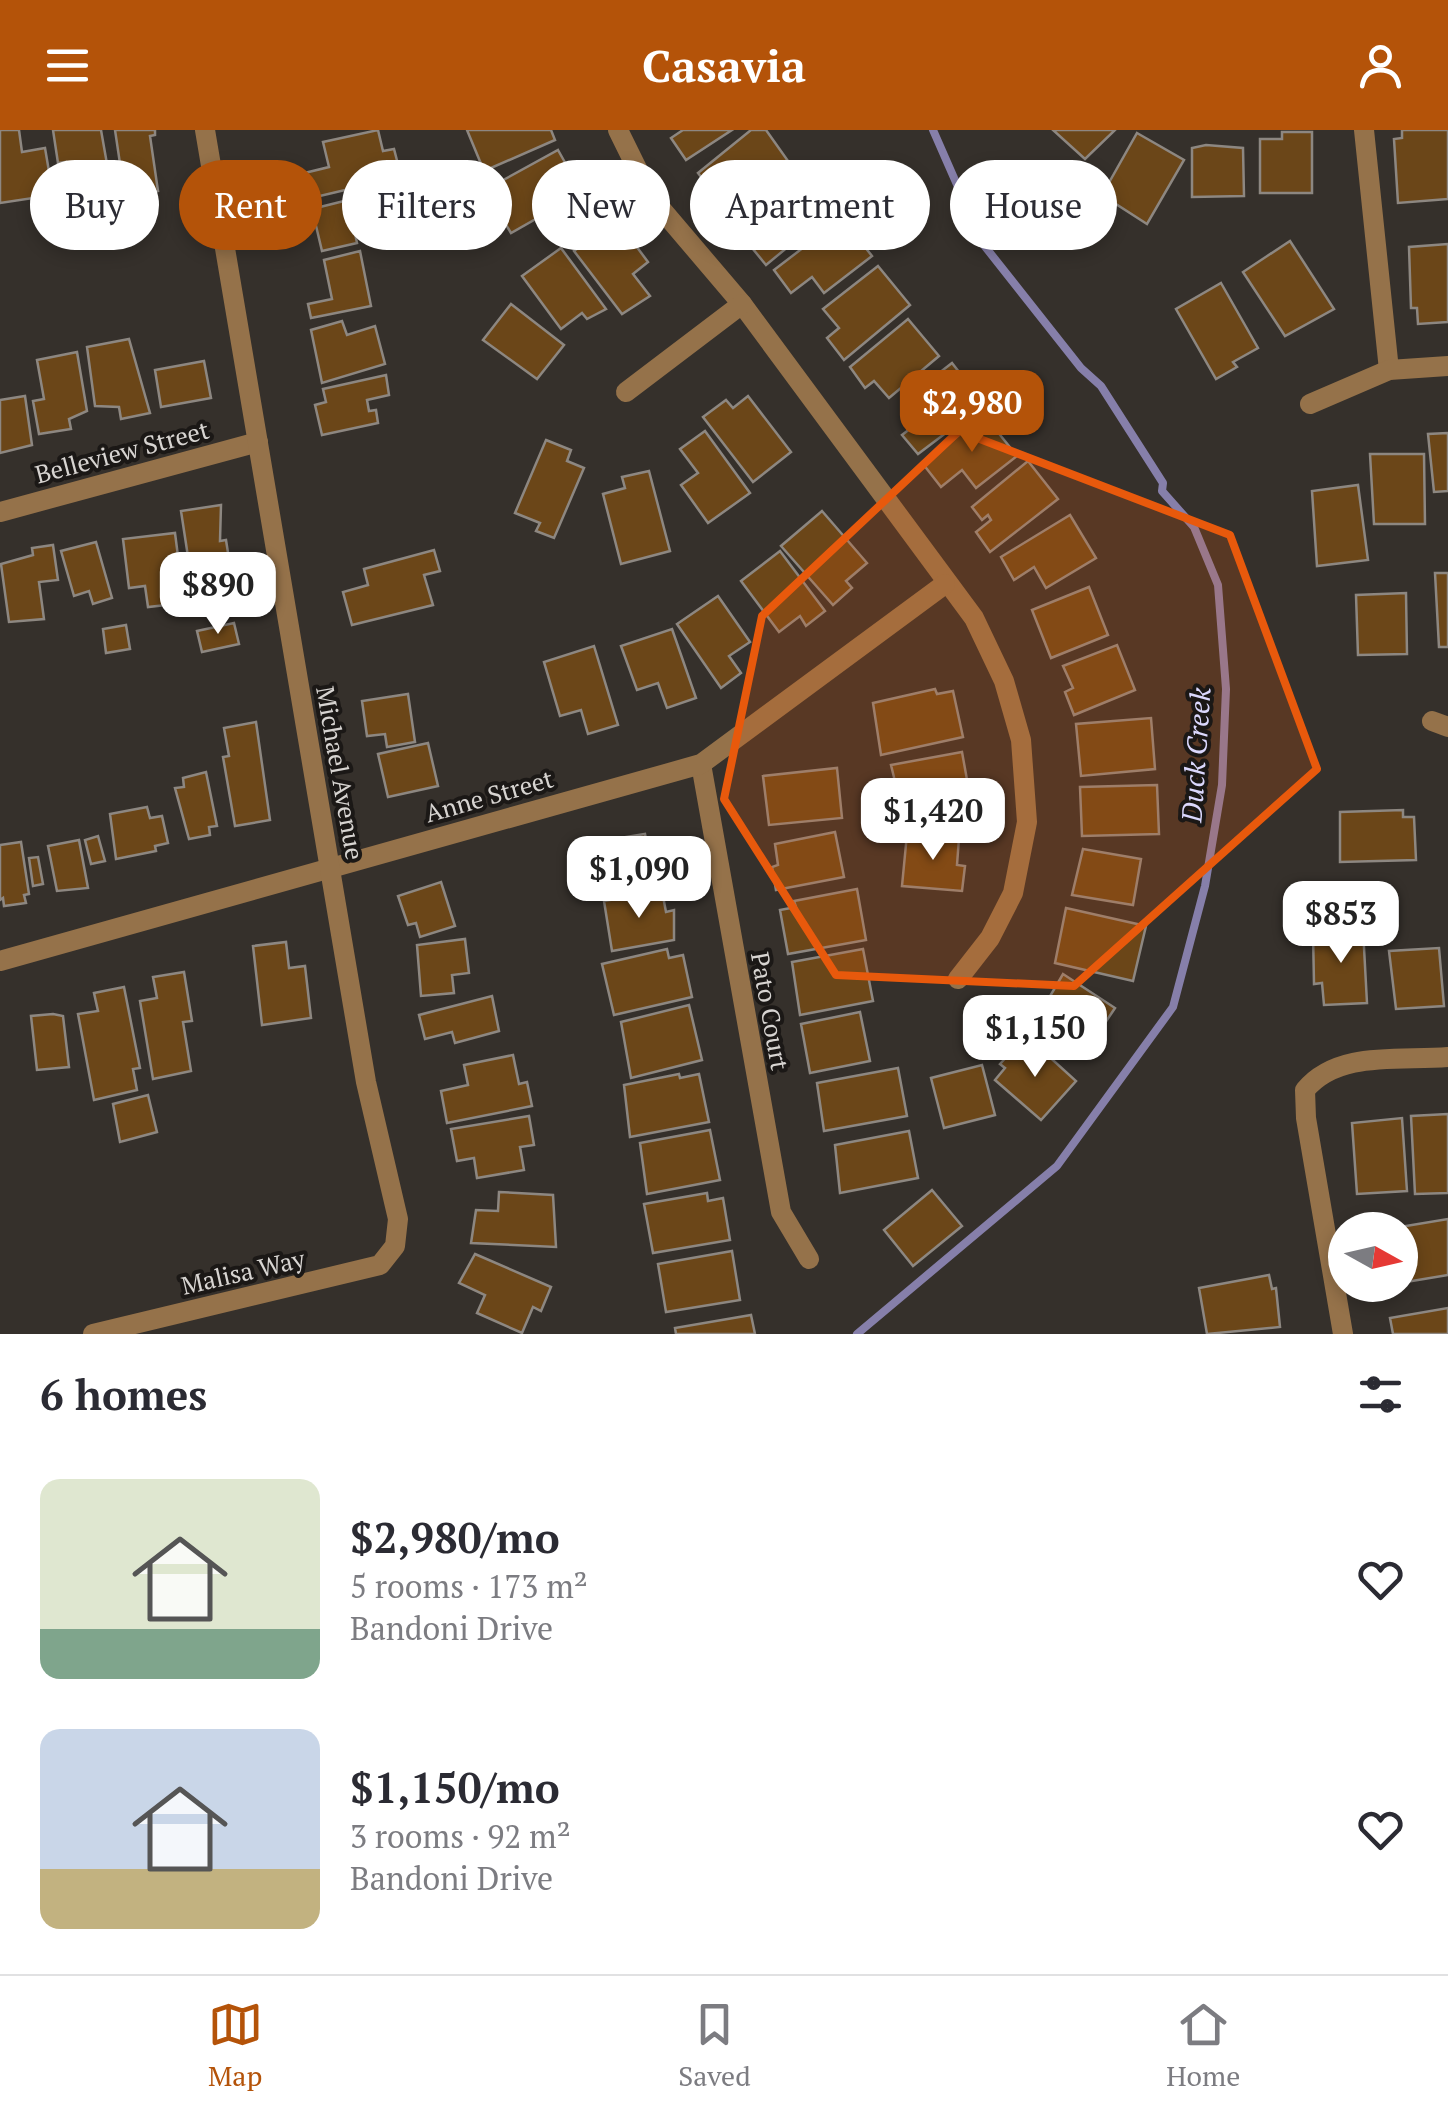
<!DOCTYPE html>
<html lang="en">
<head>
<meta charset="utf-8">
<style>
	body { margin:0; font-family:"PT Serif",serif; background:#f7f7f7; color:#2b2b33; height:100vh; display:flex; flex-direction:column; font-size:38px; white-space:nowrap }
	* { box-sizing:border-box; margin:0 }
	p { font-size:32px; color:#7c7c81 }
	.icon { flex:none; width:55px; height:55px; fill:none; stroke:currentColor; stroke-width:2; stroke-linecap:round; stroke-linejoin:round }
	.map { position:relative; height:1204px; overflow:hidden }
	.details { display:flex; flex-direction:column; background:#fff; flex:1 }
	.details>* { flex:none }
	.hud { position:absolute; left:30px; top:30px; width:1390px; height:90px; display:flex; gap:20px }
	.needle { width:65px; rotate:98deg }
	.tools { position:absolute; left:1328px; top:1082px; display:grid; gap:20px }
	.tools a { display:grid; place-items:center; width:90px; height:90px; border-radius:50%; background:#fff; box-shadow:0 5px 15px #0003; font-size:50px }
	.price { position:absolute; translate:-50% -85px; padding:0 22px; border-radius:20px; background:#fff; color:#222; font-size:32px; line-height:65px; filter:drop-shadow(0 2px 5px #0008) }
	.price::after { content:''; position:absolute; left:50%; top:60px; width:30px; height:22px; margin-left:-15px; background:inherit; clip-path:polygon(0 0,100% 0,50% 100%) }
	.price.current { background:#b45309; color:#fff }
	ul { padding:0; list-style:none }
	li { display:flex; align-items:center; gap:30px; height:250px; padding:0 40px }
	li span { display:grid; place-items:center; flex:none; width:280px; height:200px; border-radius:20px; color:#555 }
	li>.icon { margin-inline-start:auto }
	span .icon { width:120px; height:120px; fill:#fffc; stroke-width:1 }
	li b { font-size:42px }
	h2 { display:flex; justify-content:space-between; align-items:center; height:120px; padding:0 40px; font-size:42px }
	.pill { padding:0 35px; border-radius:45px; background:#fff; box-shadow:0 5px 15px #0003; font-size:35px; line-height:90px }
	.pill.current { background:#b45309; color:#fff }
	header { display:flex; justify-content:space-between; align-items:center; height:130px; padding:0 40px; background:#b45309; color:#fff; font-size:45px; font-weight:600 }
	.tabs { display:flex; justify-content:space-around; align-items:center; height:140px; border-top:2px solid #e1e1e2; background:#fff; font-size:28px; color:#7c7c81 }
	.tabs a { display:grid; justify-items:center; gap:5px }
	.tabs .current { color:#b45309 }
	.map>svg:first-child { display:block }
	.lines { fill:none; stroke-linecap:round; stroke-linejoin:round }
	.stream { stroke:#867faa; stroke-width:8 }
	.building { fill:#6b4618; stroke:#8d8781; stroke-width:2.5 }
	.street { stroke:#95724a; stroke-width:20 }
	.marked { fill:#e8590c; fill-opacity:0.2; stroke:#e8590c; stroke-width:8; stroke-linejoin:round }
	.labels { text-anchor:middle; stroke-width:8; stroke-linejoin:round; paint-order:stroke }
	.street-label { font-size:25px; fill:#d7d4d1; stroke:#1b1816 }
	.water-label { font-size:28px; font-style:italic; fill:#dbd8fd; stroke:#1b1816 }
</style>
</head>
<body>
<header><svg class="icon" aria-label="menu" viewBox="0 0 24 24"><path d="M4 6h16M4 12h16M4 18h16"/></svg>Casavia<svg class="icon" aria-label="person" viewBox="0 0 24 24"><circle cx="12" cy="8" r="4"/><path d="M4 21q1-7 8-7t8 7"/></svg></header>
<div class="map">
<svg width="1448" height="1204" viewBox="0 0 1448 1204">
	<rect width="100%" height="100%" fill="#35302b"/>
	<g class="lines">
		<path class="stream" d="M 857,1204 L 1057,1036 L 1173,877 L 1205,756 L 1222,655 L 1226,559 L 1218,455 L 1194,397 L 1162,361 L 1163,353 L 1101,256 L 1081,238 L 983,114 L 933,0"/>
	</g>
	<g class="building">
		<path d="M 0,0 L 19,0 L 22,22 L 45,18 L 53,65 L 0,73 Z"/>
		<path d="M 53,0 L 101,0 L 110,51 L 70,58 L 66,32 L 58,33 Z"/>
		<path d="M 115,0 L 155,0 L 155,5 L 150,6 L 158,61 L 125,67 Z"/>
		<path d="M 378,0 L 383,21 L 394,19 L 400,42 L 412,39 L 414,49 L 401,52 L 400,47 L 286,74 L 280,49 L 329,37 L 323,12 Z"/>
		<path d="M 467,0 L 551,0 L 555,10 L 484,41 Z"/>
		<path d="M 683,0 L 732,0 L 686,30 L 671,8 Z"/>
		<path d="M 751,0 L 766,0 L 788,31 L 739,72 L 726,56 L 715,65 L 698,43 Z"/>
		<path d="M 1053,0 L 1115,0 L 1085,29 Z"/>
		<path d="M 1402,0 L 1448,0 L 1448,69 L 1398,73 L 1394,9 L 1402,8 Z"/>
		<path d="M 1282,2 L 1312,2 L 1312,63 L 1260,63 L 1260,9 L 1282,9 Z"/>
		<path d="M 1137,3 L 1184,30 L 1147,94 L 1102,65 Z"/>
		<path d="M 1206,15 L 1243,18 L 1244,66 L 1192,67 L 1192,18 Z"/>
		<path d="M 558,20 L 572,45 L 559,52 L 569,70 L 511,103 L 485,60 Z"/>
		<path d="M 797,49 L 824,87 L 766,135 L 748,113 L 760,103 L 748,89 Z"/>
		<path d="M 348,70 L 357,113 L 322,121 L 312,79 Z"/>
		<path d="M 842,88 L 872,126 L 824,163 L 812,147 L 791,163 L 774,140 Z"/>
		<path d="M 616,89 L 648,132 L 633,144 L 650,166 L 622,184 L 574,121 Z"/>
		<path d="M 1290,111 L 1334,179 L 1285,206 L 1243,142 Z"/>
		<path d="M 1448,114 L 1448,192 L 1418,194 L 1417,178 L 1411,178 L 1409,117 Z"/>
		<path d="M 561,118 L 606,179 L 587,189 L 582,183 L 561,199 L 522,146 Z"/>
		<path d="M 360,121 L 371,176 L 311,188 L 308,174 L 332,169 L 324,130 Z"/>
		<path d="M 878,136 L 910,175 L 844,230 L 827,208 L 839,198 L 823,179 Z"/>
		<path d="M 1221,153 L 1258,218 L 1233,232 L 1237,237 L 1216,249 L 1176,179 Z"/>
		<path d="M 511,174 L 564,215 L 537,249 L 483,210 Z"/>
		<path d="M 908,189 L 939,226 L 889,268 L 874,251 L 865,258 L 850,237 Z"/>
		<path d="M 342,191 L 347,205 L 375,196 L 385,234 L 322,253 L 311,200 Z"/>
		<path d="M 129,209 L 150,283 L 121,289 L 119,277 L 95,276 L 87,217 Z"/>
		<path d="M 77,222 L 87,281 L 69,289 L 71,299 L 39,304 L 33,271 L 44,269 L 37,230 Z"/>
		<path d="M 204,231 L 211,268 L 161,277 L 155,240 Z"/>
		<path d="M 952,233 L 984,274 L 918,324 L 902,305 L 924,288 L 908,267 Z"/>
		<path d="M 386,245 L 389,265 L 367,270 L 369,281 L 376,280 L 378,293 L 322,305 L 315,275 L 326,272 L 323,259 Z"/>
		<path d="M 25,266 L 32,315 L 0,323 L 0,270 Z"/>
		<path d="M 748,266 L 791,322 L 753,352 L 703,287 L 726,270 L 733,278 Z"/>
		<path d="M 984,285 L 1017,326 L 976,358 L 962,340 L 941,357 L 923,334 Z"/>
		<path d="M 705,301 L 750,363 L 708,393 L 681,355 L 698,343 L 680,319 Z"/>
		<path d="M 1448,303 L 1448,361 L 1434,362 L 1428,304 Z"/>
		<path d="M 546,310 L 571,320 L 567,331 L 584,338 L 554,408 L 536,401 L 540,393 L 515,383 Z"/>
		<path d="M 1370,324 L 1424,324 L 1425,394 L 1374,394 Z"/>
		<path d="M 1028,331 L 1058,369 L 990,422 L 976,402 L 991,390 L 988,385 L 982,390 L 972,377 Z"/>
		<path d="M 649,341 L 670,421 L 621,434 L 603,364 L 625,358 L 622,347 Z"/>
		<path d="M 1358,355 L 1368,430 L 1317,436 L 1312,361 Z"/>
		<path d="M 221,375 L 220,411 L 226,410 L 236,474 L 196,479 L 181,381 Z"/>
		<path d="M 822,381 L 867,433 L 846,451 L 852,458 L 833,475 L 781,416 Z"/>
		<path d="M 1070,385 L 1096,428 L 1046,458 L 1034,437 L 1014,450 L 1001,427 Z"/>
		<path d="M 175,403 L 184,473 L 148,477 L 145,456 L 129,458 L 123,409 Z"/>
		<path d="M 96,412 L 112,468 L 93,474 L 89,461 L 74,466 L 61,421 Z"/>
		<path d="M 53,415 L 58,450 L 39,452 L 44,489 L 9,492 L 1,434 L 33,425 L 32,418 Z"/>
		<path d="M 434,420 L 440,441 L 424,445 L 433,475 L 352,495 L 343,462 L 368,455 L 364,439 Z"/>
		<path d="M 780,421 L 825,481 L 806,496 L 800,486 L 779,502 L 741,451 Z"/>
		<path d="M 1435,443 L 1448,443 L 1448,517 L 1439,517 Z"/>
		<path d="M 1089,457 L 1108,505 L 1051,528 L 1032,480 Z"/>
		<path d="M 1406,463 L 1407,524 L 1358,525 L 1356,465 Z"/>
		<path d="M 718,466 L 750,512 L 729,526 L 741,543 L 721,558 L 677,494 Z"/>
		<path d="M 234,493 L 239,514 L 202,522 L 197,501 Z"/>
		<path d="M 126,495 L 130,519 L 106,523 L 103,499 Z"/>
		<path d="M 672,499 L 696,568 L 667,578 L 658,553 L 637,560 L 621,516 Z"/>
		<path d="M 1117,515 L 1135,560 L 1074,585 L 1065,562 L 1073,558 L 1063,536 Z"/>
		<path d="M 594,516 L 618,595 L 588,604 L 581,580 L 560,586 L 544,532 Z"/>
		<path d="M 935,559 L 937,564 L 953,561 L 963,607 L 881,625 L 873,573 Z"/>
		<path d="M 408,564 L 415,612 L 387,617 L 385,604 L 367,606 L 362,571 Z"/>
		<path d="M 1151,588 L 1155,639 L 1081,646 L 1076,594 Z"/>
		<path d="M 256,592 L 270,690 L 235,696 L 223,627 L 229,626 L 224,598 Z"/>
		<path d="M 428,613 L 438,656 L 388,667 L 378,624 Z"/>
		<path d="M 962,622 L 971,672 L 903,684 L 891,635 Z"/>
		<path d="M 837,638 L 842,688 L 769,695 L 763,646 Z"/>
		<path d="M 206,642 L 217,696 L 209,697 L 210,705 L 189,709 L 175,658 L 184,657 L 183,648 Z"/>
		<path d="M 1157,655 L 1159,704 L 1082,706 L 1080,657 Z"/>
		<path d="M 147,677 L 150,688 L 162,686 L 168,713 L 155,716 L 156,721 L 116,729 L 110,684 Z"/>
		<path d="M 1403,680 L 1403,687 L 1414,687 L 1416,730 L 1340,732 L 1340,682 Z"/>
		<path d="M 835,702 L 844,747 L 776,760 L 772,737 L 778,735 L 775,714 Z"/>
		<path d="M 645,704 L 649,725 L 662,723 L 666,748 L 583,761 L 577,715 Z"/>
		<path d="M 907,704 L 959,708 L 957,735 L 965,736 L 962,761 L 902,756 Z"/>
		<path d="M 98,706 L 105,731 L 91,734 L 85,710 Z"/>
		<path d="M 79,710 L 88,758 L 57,761 L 48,716 Z"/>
		<path d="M 21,712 L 29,764 L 24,765 L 26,773 L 4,776 L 3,768 L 0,770 L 0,715 Z"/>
		<path d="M 1083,719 L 1141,729 L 1133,775 L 1072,765 Z"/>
		<path d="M 38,727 L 43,754 L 33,756 L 29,728 Z"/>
		<path d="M 441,752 L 455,796 L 420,807 L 416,793 L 408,795 L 398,766 Z"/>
		<path d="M 857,759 L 866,810 L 788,824 L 780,780 L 796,777 L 794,771 Z"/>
		<path d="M 662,761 L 666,782 L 674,780 L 674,810 L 612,821 L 604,771 Z"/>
		<path d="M 1066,778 L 1146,796 L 1133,851 L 1055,833 Z"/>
		<path d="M 1363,799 L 1367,873 L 1324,875 L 1322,853 L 1314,854 L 1313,802 Z"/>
		<path d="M 465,809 L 469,843 L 452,845 L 454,863 L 421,866 L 417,815 Z"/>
		<path d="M 286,812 L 289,838 L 305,836 L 311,888 L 262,895 L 253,816 Z"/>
		<path d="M 1439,818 L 1444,876 L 1396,879 L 1389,821 Z"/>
		<path d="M 667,819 L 669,828 L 683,825 L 692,867 L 614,885 L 602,834 Z"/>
		<path d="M 863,819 L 873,871 L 800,885 L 792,832 Z"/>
		<path d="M 184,842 L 192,891 L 183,892 L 191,941 L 153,949 L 140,871 L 157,868 L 153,847 Z"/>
		<path d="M 1063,844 L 1115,878 L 1089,917 L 1039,885 Z"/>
		<path d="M 124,857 L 140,938 L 133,939 L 137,960 L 94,970 L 78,884 L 98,881 L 94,863 Z"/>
		<path d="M 492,866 L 499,901 L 455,913 L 452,902 L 425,909 L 419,885 Z"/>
		<path d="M 689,875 L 702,930 L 631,948 L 621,892 Z"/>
		<path d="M 860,882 L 870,931 L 810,943 L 801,894 Z"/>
		<path d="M 53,884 L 63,886 L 69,937 L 37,940 L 31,886 Z"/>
		<path d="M 1033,912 L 1076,951 L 1041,990 L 995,950 L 1005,938 L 1000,934 L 1011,922 L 1016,927 Z"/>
		<path d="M 513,925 L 519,954 L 527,952 L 532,976 L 447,993 L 441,961 L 468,955 L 464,935 Z"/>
		<path d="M 982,935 L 995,985 L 944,998 L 931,948 Z"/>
		<path d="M 898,938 L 907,986 L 824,1001 L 817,953 Z"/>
		<path d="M 679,944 L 680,948 L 699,944 L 709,992 L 630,1007 L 624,955 Z"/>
		<path d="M 148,965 L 157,1002 L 120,1012 L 113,974 Z"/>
		<path d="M 1448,984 L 1448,1063 L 1415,1064 L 1411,986 Z"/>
		<path d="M 529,986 L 534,1015 L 520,1017 L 524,1040 L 477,1048 L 474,1028 L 457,1031 L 451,999 Z"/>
		<path d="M 1402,988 L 1407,1061 L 1357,1064 L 1352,993 Z"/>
		<path d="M 710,1000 L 720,1050 L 647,1064 L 640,1013 Z"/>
		<path d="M 909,1001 L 918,1048 L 840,1063 L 835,1015 Z"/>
		<path d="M 932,1060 L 962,1096 L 913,1136 L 884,1100 Z"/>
		<path d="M 499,1062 L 553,1065 L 556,1117 L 471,1113 L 476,1080 L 498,1081 Z"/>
		<path d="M 707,1063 L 708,1071 L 723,1068 L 730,1110 L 653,1123 L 644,1074 Z"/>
		<path d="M 1448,1089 L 1448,1145 L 1400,1153 L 1400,1100 L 1388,1099 Z"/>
		<path d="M 732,1121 L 740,1170 L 666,1182 L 658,1134 Z"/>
		<path d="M 475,1124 L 551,1157 L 541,1181 L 533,1177 L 522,1203 L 477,1183 L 485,1165 L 459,1153 Z"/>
		<path d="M 1269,1145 L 1272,1159 L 1276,1158 L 1280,1197 L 1207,1204 L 1199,1158 Z"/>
		<path d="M 1448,1178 L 1448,1204 L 1393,1204 L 1390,1188 Z"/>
		<path d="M 751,1185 L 755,1204 L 676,1204 L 675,1198 Z"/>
	</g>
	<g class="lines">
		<g class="street">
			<path d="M 618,0 L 651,67 L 742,174 L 974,488 L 1004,551 L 1021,610 L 1027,692 L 1013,763 L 990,808 L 958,849"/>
			<path d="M 1364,0 L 1389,240"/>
			<path d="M 626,262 L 742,174"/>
			<path d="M 1310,274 L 1389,240 L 1448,236"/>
			<path d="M 0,382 L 258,312"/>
			<path d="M 1432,591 L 1448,597"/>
			<path d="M 701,634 L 781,1082 L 809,1129"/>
			<path d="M 0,831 L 701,634 L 945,454"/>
			<path d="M 93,1204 L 380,1135 L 395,1116 L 398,1089 L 366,952 L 205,0"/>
			<path d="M 1343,1204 L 1306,988 L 1305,960 C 1338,920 1400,931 1448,927"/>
		</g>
	</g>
	<path class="marked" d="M 959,301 L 1230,405 L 1317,639 L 1074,856 L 836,845 L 724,669 L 762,486 Z"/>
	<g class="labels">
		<g class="street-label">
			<text transform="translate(122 322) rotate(-15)" y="9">Belleview Street</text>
			<text transform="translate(340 643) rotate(80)" y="9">Michael Avenue</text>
			<text transform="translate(489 666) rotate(-16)" y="9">Anne Street</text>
			<text transform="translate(770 881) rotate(80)" y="9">Pato Court</text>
			<text transform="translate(243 1142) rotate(-13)" y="9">Malisa Way</text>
		</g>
		<g class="water-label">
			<text transform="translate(1196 625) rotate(-86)" y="10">Duck Creek</text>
		</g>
	</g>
</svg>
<div class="tools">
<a><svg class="needle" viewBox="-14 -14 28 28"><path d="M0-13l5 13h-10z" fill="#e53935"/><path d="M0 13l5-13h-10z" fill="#7c7c81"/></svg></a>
</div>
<b class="price current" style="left:972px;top:325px">$2,980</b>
<b class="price" style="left:218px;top:507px">$890</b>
<b class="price" style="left:933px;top:733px">$1,420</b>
<b class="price" style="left:639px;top:791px">$1,090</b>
<b class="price" style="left:1341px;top:836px">$853</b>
<b class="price" style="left:1035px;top:950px">$1,150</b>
<div class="hud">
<a class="pill">Buy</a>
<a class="pill current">Rent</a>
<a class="pill">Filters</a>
<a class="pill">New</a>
<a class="pill">Apartment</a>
<a class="pill">House</a>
</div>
</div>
<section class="details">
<h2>6 homes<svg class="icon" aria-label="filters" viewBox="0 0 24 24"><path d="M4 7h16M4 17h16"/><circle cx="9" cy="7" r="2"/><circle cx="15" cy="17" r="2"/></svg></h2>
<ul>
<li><span style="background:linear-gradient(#dfe7d0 75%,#7fa58c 0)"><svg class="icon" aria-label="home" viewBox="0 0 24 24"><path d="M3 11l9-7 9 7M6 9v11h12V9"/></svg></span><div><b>$2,980/mo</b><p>5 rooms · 173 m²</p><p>Bandoni Drive</p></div><svg class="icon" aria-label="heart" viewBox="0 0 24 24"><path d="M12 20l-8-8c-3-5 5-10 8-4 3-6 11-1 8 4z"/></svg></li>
<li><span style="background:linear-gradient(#c9d6e8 70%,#c2b280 0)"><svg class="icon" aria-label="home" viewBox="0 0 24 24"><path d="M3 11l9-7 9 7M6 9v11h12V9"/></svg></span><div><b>$1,150/mo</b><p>3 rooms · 92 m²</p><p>Bandoni Drive</p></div><svg class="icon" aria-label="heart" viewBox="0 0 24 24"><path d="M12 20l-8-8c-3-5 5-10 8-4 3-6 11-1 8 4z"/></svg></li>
</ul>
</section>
<nav class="tabs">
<a class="current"><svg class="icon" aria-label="map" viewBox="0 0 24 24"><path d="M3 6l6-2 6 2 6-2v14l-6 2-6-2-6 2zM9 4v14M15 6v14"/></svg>Map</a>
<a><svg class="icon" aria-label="saved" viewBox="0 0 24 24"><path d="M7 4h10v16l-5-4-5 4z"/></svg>Saved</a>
<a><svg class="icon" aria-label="home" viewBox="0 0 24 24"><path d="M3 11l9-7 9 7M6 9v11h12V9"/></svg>Home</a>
</nav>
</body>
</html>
